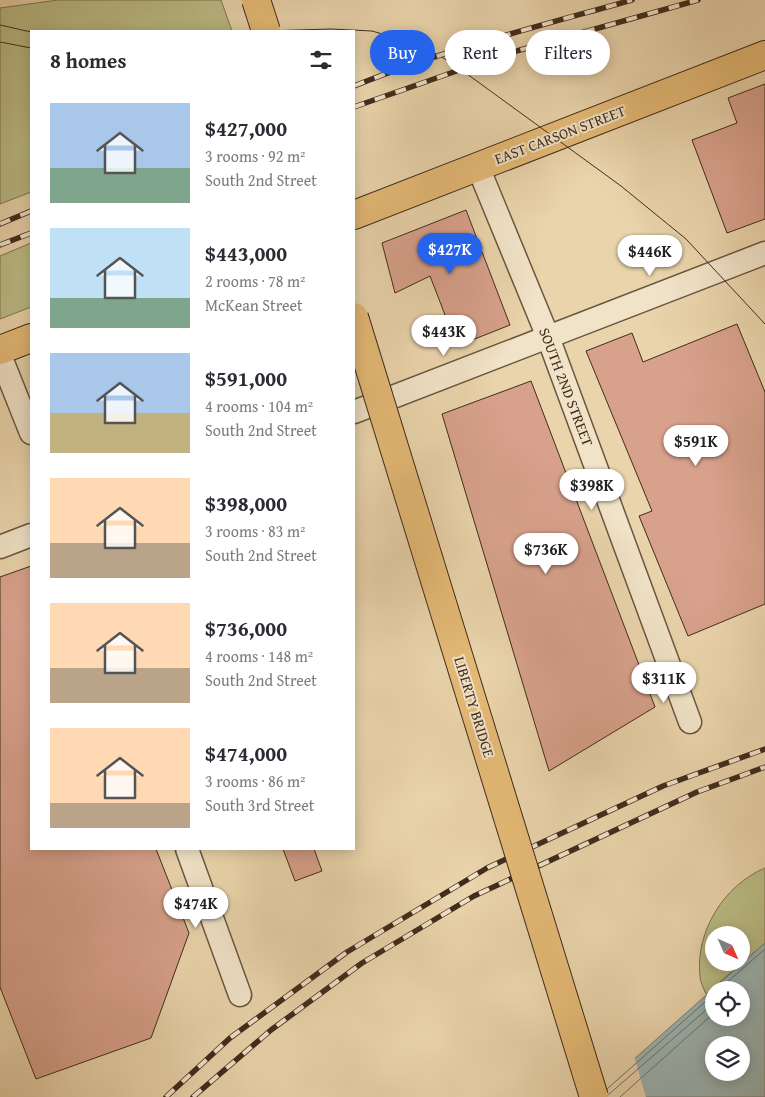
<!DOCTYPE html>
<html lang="en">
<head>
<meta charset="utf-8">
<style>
	body { margin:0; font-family:"Gentium Book Plus",serif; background:#f7f7f7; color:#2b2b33; height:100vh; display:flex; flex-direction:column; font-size:19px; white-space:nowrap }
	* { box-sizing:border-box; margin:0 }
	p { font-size:16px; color:#7c7c81 }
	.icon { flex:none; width:28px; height:28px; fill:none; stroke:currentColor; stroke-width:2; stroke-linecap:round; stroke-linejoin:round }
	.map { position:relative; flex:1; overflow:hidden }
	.side { position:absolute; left:30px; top:30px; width:325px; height:820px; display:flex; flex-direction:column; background:#fff; border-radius:0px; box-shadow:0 2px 12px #0003 }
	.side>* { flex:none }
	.guide { position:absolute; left:370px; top:30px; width:320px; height:45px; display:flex; gap:10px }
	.needle { width:32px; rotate:135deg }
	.controls { position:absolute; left:705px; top:926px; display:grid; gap:10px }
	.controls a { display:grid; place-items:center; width:45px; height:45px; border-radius:50%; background:#fff; box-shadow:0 2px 12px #0003; font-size:25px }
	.price { position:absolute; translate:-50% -42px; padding:0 11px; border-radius:18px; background:#fff; color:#222; font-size:16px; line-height:32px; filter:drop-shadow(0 1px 2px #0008) }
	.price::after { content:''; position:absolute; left:50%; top:30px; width:15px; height:11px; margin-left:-8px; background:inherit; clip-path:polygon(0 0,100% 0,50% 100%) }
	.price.on { background:#2563eb; color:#fff }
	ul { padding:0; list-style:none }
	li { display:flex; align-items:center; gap:15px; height:125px; padding:0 20px }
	li span { display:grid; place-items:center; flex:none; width:140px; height:100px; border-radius:0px; color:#555 }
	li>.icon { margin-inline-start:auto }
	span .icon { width:60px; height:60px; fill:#fffc; stroke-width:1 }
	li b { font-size:21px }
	h2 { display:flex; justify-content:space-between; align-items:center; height:60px; padding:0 20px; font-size:21px }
	.chip { padding:0 18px; border-radius:22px; background:#fff; box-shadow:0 2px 12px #0003; font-size:18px; line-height:45px }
	.chip.on { background:#2563eb; color:#fff }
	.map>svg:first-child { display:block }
	.green { fill:#bbbc86; stroke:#7e7452; fill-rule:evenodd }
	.water { fill:#9cb5b4; stroke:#777e78; fill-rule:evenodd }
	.pier { fill:#ead4ab }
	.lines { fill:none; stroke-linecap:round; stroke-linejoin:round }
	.shore { stroke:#6e7068; stroke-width:1 }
	.building { fill:#d8a18c; stroke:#402c1d }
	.minor-casing { stroke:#6a5640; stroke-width:25 }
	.primary-casing { stroke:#402c1d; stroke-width:30 }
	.minor { stroke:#f1e3c8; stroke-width:22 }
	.primary { stroke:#e5ba76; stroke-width:28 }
	.tram { stroke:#402c1d; stroke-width:1 }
	.rail-casing { stroke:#402c1d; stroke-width:5.5 }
	.rail { stroke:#f1e3c8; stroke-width:4; stroke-dasharray:11; stroke-linecap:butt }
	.trunk-bridge-casing { stroke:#402c1d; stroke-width:30; stroke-linecap:butt }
	.trunk-bridge { stroke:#e5ba76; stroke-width:28 }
	.labels { text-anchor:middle; stroke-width:4; stroke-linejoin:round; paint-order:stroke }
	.street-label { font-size:15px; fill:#402c1d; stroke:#f1e3c8 }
</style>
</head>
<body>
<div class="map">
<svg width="765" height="1097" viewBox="0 0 765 1097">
	<rect width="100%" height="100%" fill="#ead4ab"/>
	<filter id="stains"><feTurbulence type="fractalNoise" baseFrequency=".004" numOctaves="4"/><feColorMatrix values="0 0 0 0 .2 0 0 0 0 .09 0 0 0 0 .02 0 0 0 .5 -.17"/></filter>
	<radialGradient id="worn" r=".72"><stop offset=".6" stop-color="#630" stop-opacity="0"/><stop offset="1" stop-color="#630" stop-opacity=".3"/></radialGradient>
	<g class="green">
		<path d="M 58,0 L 221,0 L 232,31 L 31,31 L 31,192 L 0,204 L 0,8 Z"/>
		<path d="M 31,243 L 31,307 L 0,319 L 0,256 Z"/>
		<path d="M 765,868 L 765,943 L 706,994 C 704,989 700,982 700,976 C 695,932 724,885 765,868 ZM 714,935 L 741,935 L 741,962 L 714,962 Z"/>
	</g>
	<path class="water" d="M 765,943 L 765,1097 L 579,1097 L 606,1084 ZM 714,990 L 741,990 L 741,1018 L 714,1018 ZM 714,1045 L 741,1045 L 741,1072 L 714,1072 Z"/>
	<path class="pier" d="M 634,1056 L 646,1097 L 577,1097 L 604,1082 Z"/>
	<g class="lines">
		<g class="shore">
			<path d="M 718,990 L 765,949"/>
			<path d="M 607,1089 L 714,994"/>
			<path d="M 608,1095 L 714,1003"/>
			<path d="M 620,1097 L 714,1013"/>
		</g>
	</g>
	<g class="building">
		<path d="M 765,84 L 765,219 L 727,233 L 692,140 L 737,123 L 728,98 Z"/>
		<path d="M 466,210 L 510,325 L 457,346 L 430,276 L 395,293 L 382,243 Z"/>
		<path d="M 737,324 L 765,392 L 765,604 L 688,636 L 639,516 L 652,511 L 586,351 L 632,333 L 643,362 Z"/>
		<path d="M 531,381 L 655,707 L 549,771 L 442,414 Z"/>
		<path d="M 31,566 L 31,849 L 156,849 L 189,933 L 151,1038 L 36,1079 L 0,987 L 0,577 Z"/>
		<path d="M 283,849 L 314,849 L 322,871 L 295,881 Z"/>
	</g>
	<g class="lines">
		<defs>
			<g id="minor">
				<path d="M 478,167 L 548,337 L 690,722"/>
				<path d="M 0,355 L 31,433"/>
				<path d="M 354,412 L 765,253"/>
				<path d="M 0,547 L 31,535"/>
				<path d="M 187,849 L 240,995"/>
			</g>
			<g id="primary">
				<path d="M 354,215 L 765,55"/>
				<path d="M 0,350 L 31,338"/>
			</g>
		</defs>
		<use href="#minor" class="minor-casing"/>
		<use href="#primary" class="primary-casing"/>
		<use href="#minor" class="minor"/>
		<use href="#primary" class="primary"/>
		<g class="tram">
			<path d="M 0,25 L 31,32"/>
			<path d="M 264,31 L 331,29 L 372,31 L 420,45 L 452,63 L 621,186 L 686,239 L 765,324"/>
			<path d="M 0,42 L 31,48"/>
		</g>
		<defs>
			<g id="rail">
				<path d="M 354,86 C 444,50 539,26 632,0"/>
				<path d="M 354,107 L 502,55 L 698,0"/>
				<path d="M 0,224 L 31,211"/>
				<path d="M 0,245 L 31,233"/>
				<path d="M 166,1097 L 230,1038 L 347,952 L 487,868 L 663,786 L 765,749"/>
				<path d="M 193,1097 L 271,1030 L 362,963 L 474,896 L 697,792 L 765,767"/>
			</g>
		</defs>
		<use href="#rail" class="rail-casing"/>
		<use href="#rail" class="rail"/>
		<defs>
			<g id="trunk-bridge">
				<path d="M 256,0 L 266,31"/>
				<path d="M 354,317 L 594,1097"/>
			</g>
		</defs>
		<use href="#trunk-bridge" class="trunk-bridge-casing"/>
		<use href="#trunk-bridge" class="trunk-bridge"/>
	</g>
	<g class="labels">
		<g class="street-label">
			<text transform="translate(560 135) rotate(-21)" y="5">EAST CARSON STREET</text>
			<text transform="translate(566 387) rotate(69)" y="5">SOUTH 2ND STREET</text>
			<text transform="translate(474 707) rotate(73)" y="5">LIBERTY BRIDGE</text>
		</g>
	</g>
	<rect width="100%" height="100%" filter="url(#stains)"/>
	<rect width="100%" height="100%" fill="url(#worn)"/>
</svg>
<div class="controls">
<a><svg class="needle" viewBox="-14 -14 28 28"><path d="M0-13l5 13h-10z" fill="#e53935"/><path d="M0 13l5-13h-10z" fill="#7c7c81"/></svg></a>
<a><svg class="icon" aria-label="locate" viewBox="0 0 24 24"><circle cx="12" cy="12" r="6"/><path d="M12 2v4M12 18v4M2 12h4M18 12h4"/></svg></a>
<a><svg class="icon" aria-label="layers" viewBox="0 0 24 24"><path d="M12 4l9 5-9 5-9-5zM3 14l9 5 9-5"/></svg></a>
</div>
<b class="price on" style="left:450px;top:275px">$427K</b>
<b class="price" style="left:650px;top:277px">$446K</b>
<b class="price" style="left:444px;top:357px">$443K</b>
<b class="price" style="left:696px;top:467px">$591K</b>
<b class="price" style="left:592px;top:511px">$398K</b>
<b class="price" style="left:546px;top:575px">$736K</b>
<b class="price" style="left:664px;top:704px">$311K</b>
<b class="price" style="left:196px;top:929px">$474K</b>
<div class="guide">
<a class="chip on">Buy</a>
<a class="chip">Rent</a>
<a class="chip">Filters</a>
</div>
<section class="side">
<h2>8 homes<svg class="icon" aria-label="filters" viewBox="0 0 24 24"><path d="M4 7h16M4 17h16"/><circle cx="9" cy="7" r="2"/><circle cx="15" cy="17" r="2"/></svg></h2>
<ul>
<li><span style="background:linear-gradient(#a9c7e8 65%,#7fa58c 0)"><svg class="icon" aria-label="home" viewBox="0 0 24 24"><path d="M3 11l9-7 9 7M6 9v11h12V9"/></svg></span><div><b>$427,000</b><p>3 rooms · 92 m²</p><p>South 2nd Street</p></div></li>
<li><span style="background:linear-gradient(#bfe0f5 70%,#7fa58c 0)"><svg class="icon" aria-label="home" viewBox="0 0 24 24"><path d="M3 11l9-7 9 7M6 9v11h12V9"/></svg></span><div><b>$443,000</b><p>2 rooms · 78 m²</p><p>McKean Street</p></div></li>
<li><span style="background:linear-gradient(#a9c7e8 60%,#c2b280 0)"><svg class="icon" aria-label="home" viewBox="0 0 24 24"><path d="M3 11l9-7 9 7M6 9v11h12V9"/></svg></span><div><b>$591,000</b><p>4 rooms · 104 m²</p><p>South 2nd Street</p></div></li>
<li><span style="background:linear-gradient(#ffd9b3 65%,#b9a48a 0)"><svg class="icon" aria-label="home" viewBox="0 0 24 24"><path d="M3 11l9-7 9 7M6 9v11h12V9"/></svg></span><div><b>$398,000</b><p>3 rooms · 83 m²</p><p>South 2nd Street</p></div></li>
<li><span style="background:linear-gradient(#ffd9b3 65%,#b9a48a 0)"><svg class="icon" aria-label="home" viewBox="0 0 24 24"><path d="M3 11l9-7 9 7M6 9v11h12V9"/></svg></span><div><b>$736,000</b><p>4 rooms · 148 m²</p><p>South 2nd Street</p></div></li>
<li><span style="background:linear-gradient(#ffd9b3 75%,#b9a48a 0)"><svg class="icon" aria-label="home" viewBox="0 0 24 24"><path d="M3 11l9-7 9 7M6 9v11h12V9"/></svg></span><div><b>$474,000</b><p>3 rooms · 86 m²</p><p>South 3rd Street</p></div></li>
</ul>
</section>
</div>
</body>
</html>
